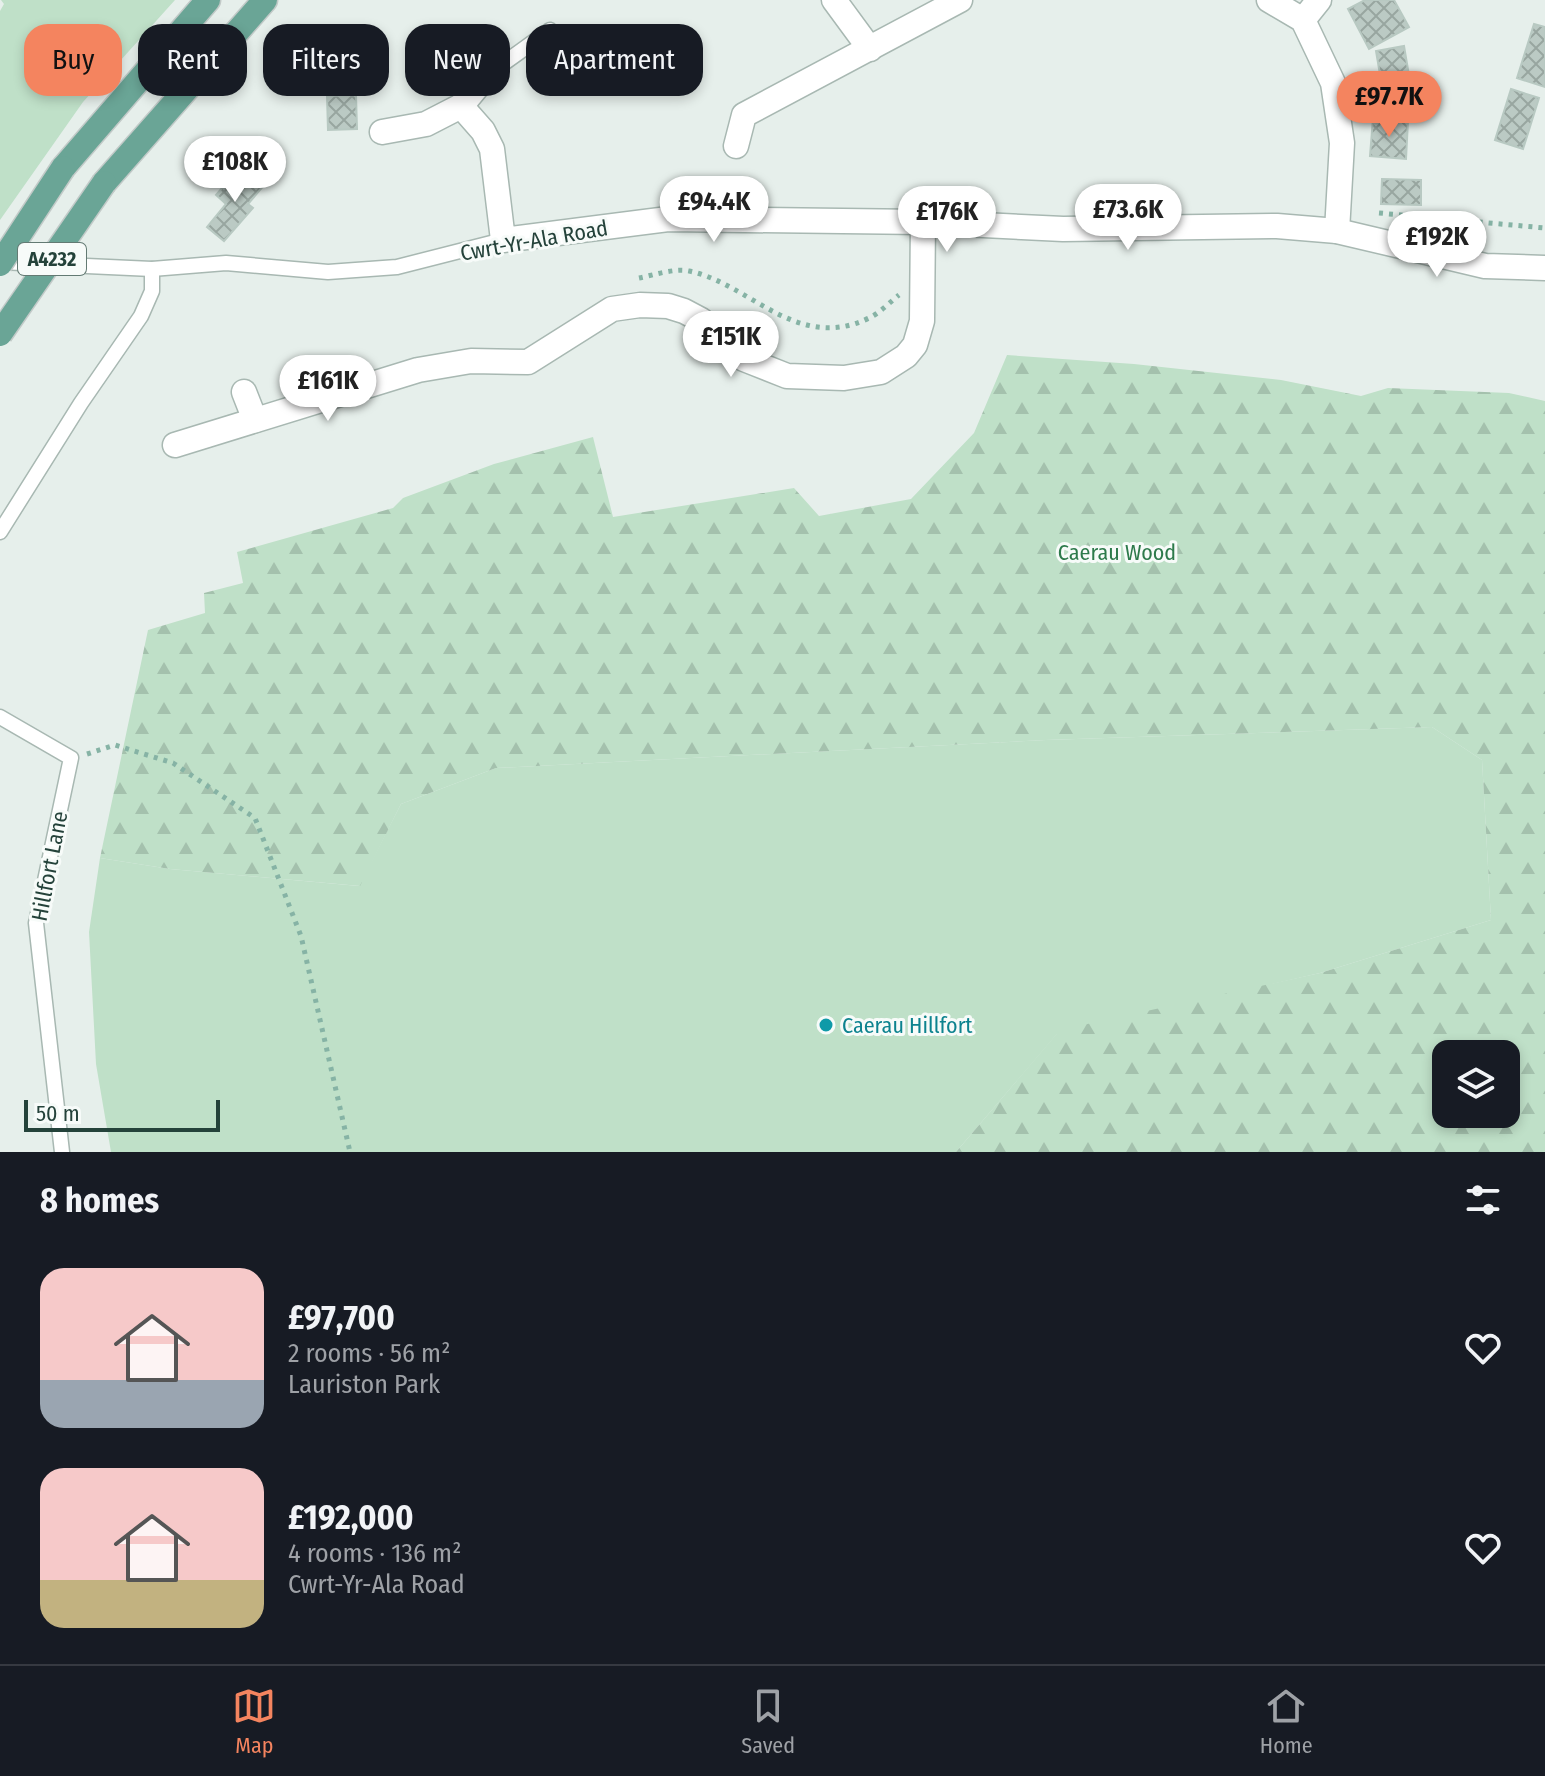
<!DOCTYPE html>
<html lang="en">
<head>
<meta charset="utf-8">
<style>
	body { margin:0; font-family:"Fira Sans Condensed",sans-serif; background:#20242c; color:#f1f3f6; height:100vh; display:flex; flex-direction:column; font-size:30px; white-space:nowrap }
	* { box-sizing:border-box; margin:0 }
	p { font-size:26px; color:#9ea1a6 }
	.icon { flex:none; width:44px; height:44px; fill:none; stroke:currentColor; stroke-width:2; stroke-linecap:round; stroke-linejoin:round }
	.map { position:relative; height:1152px; overflow:hidden }
	.details { display:flex; flex-direction:column; background:#171b24; flex:1 }
	.details>* { flex:none }
	.top-card { position:absolute; left:24px; top:24px; width:800px; height:72px; display:flex; gap:16px }
	.tools { position:absolute; left:1432px; top:1040px; display:grid; gap:16px }
	.tools a { display:grid; place-items:center; width:88px; height:88px; border-radius:16px; background:#171b24; box-shadow:0 4px 12px #0003; font-size:40px }
	.scale { position:absolute; left:24px; bottom:20px; width:196px; box-sizing:border-box; padding-left:8px; border:4px solid #24423a; border-top:0; font-size:22px; line-height:28px; white-space:nowrap; color:#24423a; -webkit-text-stroke:6px #f7fbf9; paint-order:stroke }
	.price { position:absolute; translate:-50% -68px; padding:0 18px; border-radius:28px; background:#fff; color:#222; font-size:26px; line-height:52px; filter:drop-shadow(0 2px 4px #0008) }
	.price::after { content:''; position:absolute; left:50%; top:48px; width:24px; height:18px; margin-left:-12px; background:inherit; clip-path:polygon(0 0,100% 0,50% 100%) }
	.price.on { background:#f4845f; color:#111 }
	ul { padding:0; list-style:none }
	li { display:flex; align-items:center; gap:24px; height:200px; padding:0 40px }
	li span { display:grid; place-items:center; flex:none; width:224px; height:160px; border-radius:24px; color:#555 }
	li>.icon { margin-inline-start:auto }
	span .icon { width:96px; height:96px; fill:#fffc; stroke-width:1 }
	li b { font-size:34px }
	h2 { display:flex; justify-content:space-between; align-items:center; height:96px; padding:0 40px; font-size:34px }
	.tag { padding:0 28px; border-radius:24px; background:#171b24; box-shadow:0 4px 12px #0003; font-size:28px; line-height:72px }
	.tag.on { background:#f4845f; color:#111 }
	.dock { display:flex; justify-content:space-around; align-items:center; height:112px; border-top:2px solid #363941; background:#171b24; font-size:22px; color:#9ea1a6 }
	.dock a { display:grid; justify-items:center; gap:4px }
	.dock .on { color:#f4845f }
	.map>svg:first-child { display:block }
	.grass { fill:#bfe0c8 }
	.forest { fill:url(#forest-firs); fill-rule:evenodd }
	.building { fill:url(#building-cross-hatch); stroke:#b8c9c2; stroke-width:2 }
	.lines { fill:none; stroke-linecap:round; stroke-linejoin:round }
	.lane-casing { stroke:#a8b8b2; stroke-width:17 }
	.street-casing { stroke:#a8b8b2; stroke-width:27 }
	.primary-casing { stroke:#c2cac8; stroke-width:27 }
	.path { stroke:#86b3a5; stroke-width:5; stroke-dasharray:4 6; stroke-linecap:butt }
	.lane { stroke:#fff; stroke-width:14 }
	.street { stroke:#fff; stroke-width:24 }
	.primary { stroke:#6aa596; stroke-width:24 }
	.primary-bridge-casing { stroke:#c2cac8; stroke-width:27; stroke-linecap:butt }
	.primary-bridge { stroke:#6aa596; stroke-width:24 }
	.culture-dot { fill:#0f9aa8; stroke:#f7fbf9; stroke-width:3 }
	.labels { text-anchor:middle; stroke-width:6; stroke-linejoin:round; paint-order:stroke }
	.shield { fill:#f7fbf9; stroke:#637a73; stroke-width:2 }
	.shield-label { font-size:20px; font-weight:bold; fill:#24423a }
	.street-label { font-size:22px; fill:#24423a; stroke:#f7fbf9 }
	.park-label { font-size:22px; fill:#2d7a4b; stroke:#f7fbf9 }
	.culture-label { font-size:22px; fill:#0d838f; stroke:#f7fbf9; text-anchor:start }
</style>
</head>
<body>
<div class="map">
<svg width="1545" height="1152" viewBox="0 0 1545 1152">
	<defs>
		<pattern id="forest-firs" width="22" height="20" patternUnits="userSpaceOnUse" patternTransform="scale(2)"><rect width="22" height="20" fill="#bfe0c8"/><path d="M5 1l3.5 6h-7zM16 11l3.5 6h-7z" fill="#a4c1ad"/></pattern>
		<pattern id="building-cross-hatch" width="8" height="8" patternUnits="userSpaceOnUse" patternTransform="scale(2)"><rect width="8" height="8" fill="#bbcac4"/><path d="M0 0l8 8M0 8l8-8" fill="none" stroke="#98a6a0"/></pattern>
	</defs>
	<rect width="100%" height="100%" fill="#e6efeb"/>
	<g class="grass">
		<path d="M 1,0 L 175,0 L 83,102 L 0,220 L 0,11 L 4,4 Z"/>
		<path d="M 1432,727 L 1482,760 L 1491,920 L 1320,973 L 1057,1034 L 956,1152 L 111,1152 L 96,1064 L 89,932 L 100,858 L 170,869 L 359,886 L 401,804 L 496,768 L 1046,740 Z"/>
	</g>
	<path class="forest" d="M 1007,355 L 1134,364 L 1281,380 L 1361,396 L 1388,388 L 1509,393 L 1545,401 L 1545,1152 L 956,1152 L 1060,1030 L 1320,973 L 1491,920 L 1482,760 L 1432,727 L 1046,740 L 496,768 L 401,804 L 360,886 L 170,869 L 100,858 L 148,630 L 205,613 L 204,593 L 243,583 L 237,552 L 393,508 L 403,498 L 494,464 L 593,437 L 613,517 L 794,488 L 819,516 L 911,499 L 974,433 ZM 1446,1054 L 1506,1054 L 1506,1114 L 1446,1114 Z"/>
	<g class="building">
		<path d="M 1365,0 L 1394,0 L 1409,27 L 1369,49 L 1348,9 Z"/>
		<path d="M 1534,24 L 1545,27 L 1545,87 L 1517,78 Z"/>
		<path d="M 1404,46 L 1413,99 L 1385,104 L 1376,51 Z"/>
		<path d="M 1511,89 L 1539,98 L 1523,149 L 1495,140 Z"/>
		<path d="M 356,95 L 357,129 L 328,130 L 327,96 Z"/>
		<path d="M 1373,118 L 1408,121 L 1406,159 L 1370,156 Z"/>
		<path d="M 237,171 L 247,180 L 253,173 L 265,184 L 248,204 L 253,208 L 224,241 L 207,227 L 226,204 L 216,195 Z"/>
		<path d="M 1382,179 L 1421,180 L 1421,205 L 1381,204 Z"/>
	</g>
	<g class="lines">
		<defs>
			<g id="lane">
				<path d="M 486,76 L 550,30"/>
				<path d="M 0,262 L 152,269 L 226,263 L 328,272 L 397,267 L 503,240"/>
				<path d="M 0,532 L 81,403 L 141,316 L 152,291 L 152,269"/>
				<path d="M 0,717 L 71,758 L 36,923 L 62,1152"/>
			</g>
			<g id="street">
				<path d="M 834,0 L 870,49"/>
				<path d="M 1269,0 L 1303,20 L 1333,83 L 1342,143 L 1337,231"/>
				<path d="M 1303,20 L 1319,0"/>
				<path d="M 461,106 L 483,131 L 492,149 L 503,240 L 668,219 L 923,222 L 1063,229 L 1277,226 L 1337,231 L 1485,266 L 1545,268"/>
				<path d="M 382,132 L 426,124 L 461,106 L 486,76"/>
				<path d="M 736,146 L 744,115 L 960,0"/>
				<path d="M 244,392 L 255,420"/>
				<path d="M 175,445 L 418,370 L 471,361 L 528,362 L 612,309 L 640,305 L 668,306 L 684,311 L 701,320 L 744,359 L 787,376 L 844,378 L 881,372 L 906,356 L 915,345 L 922,321 L 923,222"/>
			</g>
			<g id="primary">
				<path d="M 63,168 L 208,0"/>
				<path d="M 104,183 L 265,0"/>
			</g>
		</defs>
		<use href="#lane" class="lane-casing"/>
		<use href="#street" class="street-casing"/>
		<use href="#primary" class="primary-casing"/>
		<g class="path">
			<path d="M 1379,213 L 1545,228"/>
			<path d="M 639,278 C 654,275 674,268 689,271 C 751,284 797,353 869,318 C 880,313 890,302 899,295"/>
			<path d="M 87,754 L 115,745 L 173,763 L 255,818 L 301,936 L 350,1152"/>
		</g>
		<use href="#lane" class="lane"/>
		<use href="#street" class="street"/>
		<use href="#primary" class="primary"/>
		<defs>
			<g id="primary-bridge">
				<path d="M 0,264 L 63,168"/>
				<path d="M 0,334 L 104,183"/>
			</g>
		</defs>
		<use href="#primary-bridge" class="primary-bridge-casing"/>
		<use href="#primary-bridge" class="primary-bridge"/>
	</g>
	<circle class="culture-dot" cx="826" cy="1025" r="8"/>
	<g class="labels">
		<rect class="shield" x="18" y="243" width="68" height="32" rx="6"/>
		<g class="shield-label">
			<text x="52" y="266">A4232</text>
		</g>
		<g class="street-label">
			<text transform="translate(534 240) rotate(-10)" y="8">Cwrt-Yr-Ala Road</text>
			<text transform="translate(49 866) rotate(-79)" y="8">Hillfort Lane</text>
		</g>
		<g class="park-label">
			<text x="1117" y="560">Caerau Wood</text>
		</g>
		<g class="culture-label">
			<text x="842" y="1033">Caerau Hillfort</text>
		</g>
	</g>
</svg>
<div class="tools">
<a><svg class="icon" aria-label="layers" viewBox="0 0 24 24"><path d="M12 4l9 5-9 5-9-5zM3 14l9 5 9-5"/></svg></a>
</div>
<div class="scale">50 m</div>
<b class="price on" style="left:1389px;top:139px">£97.7K</b>
<b class="price" style="left:235px;top:204px">£108K</b>
<b class="price" style="left:714px;top:244px">£94.4K</b>
<b class="price" style="left:1128px;top:252px">£73.6K</b>
<b class="price" style="left:947px;top:254px">£176K</b>
<b class="price" style="left:1437px;top:279px">£192K</b>
<b class="price" style="left:731px;top:379px">£151K</b>
<b class="price" style="left:328px;top:423px">£161K</b>
<div class="top-card">
<a class="tag on">Buy</a>
<a class="tag">Rent</a>
<a class="tag">Filters</a>
<a class="tag">New</a>
<a class="tag">Apartment</a>
</div>
</div>
<section class="details">
<h2>8 homes<svg class="icon" aria-label="filters" viewBox="0 0 24 24"><path d="M4 7h16M4 17h16"/><circle cx="9" cy="7" r="2"/><circle cx="15" cy="17" r="2"/></svg></h2>
<ul>
<li><span style="background:linear-gradient(#f6c9c9 70%,#9aa5b1 0)"><svg class="icon" aria-label="home" viewBox="0 0 24 24"><path d="M3 11l9-7 9 7M6 9v11h12V9"/></svg></span><div><b>£97,700</b><p>2 rooms · 56 m²</p><p>Lauriston Park</p></div><svg class="icon" aria-label="heart" viewBox="0 0 24 24"><path d="M12 20l-8-8c-3-5 5-10 8-4 3-6 11-1 8 4z"/></svg></li>
<li><span style="background:linear-gradient(#f6c9c9 70%,#c2b280 0)"><svg class="icon" aria-label="home" viewBox="0 0 24 24"><path d="M3 11l9-7 9 7M6 9v11h12V9"/></svg></span><div><b>£192,000</b><p>4 rooms · 136 m²</p><p>Cwrt-Yr-Ala Road</p></div><svg class="icon" aria-label="heart" viewBox="0 0 24 24"><path d="M12 20l-8-8c-3-5 5-10 8-4 3-6 11-1 8 4z"/></svg></li>
</ul>
</section>
<nav class="dock">
<a class="on"><svg class="icon" aria-label="map" viewBox="0 0 24 24"><path d="M3 6l6-2 6 2 6-2v14l-6 2-6-2-6 2zM9 4v14M15 6v14"/></svg>Map</a>
<a><svg class="icon" aria-label="saved" viewBox="0 0 24 24"><path d="M7 4h10v16l-5-4-5 4z"/></svg>Saved</a>
<a><svg class="icon" aria-label="home" viewBox="0 0 24 24"><path d="M3 11l9-7 9 7M6 9v11h12V9"/></svg>Home</a>
</nav>
</body>
</html>
